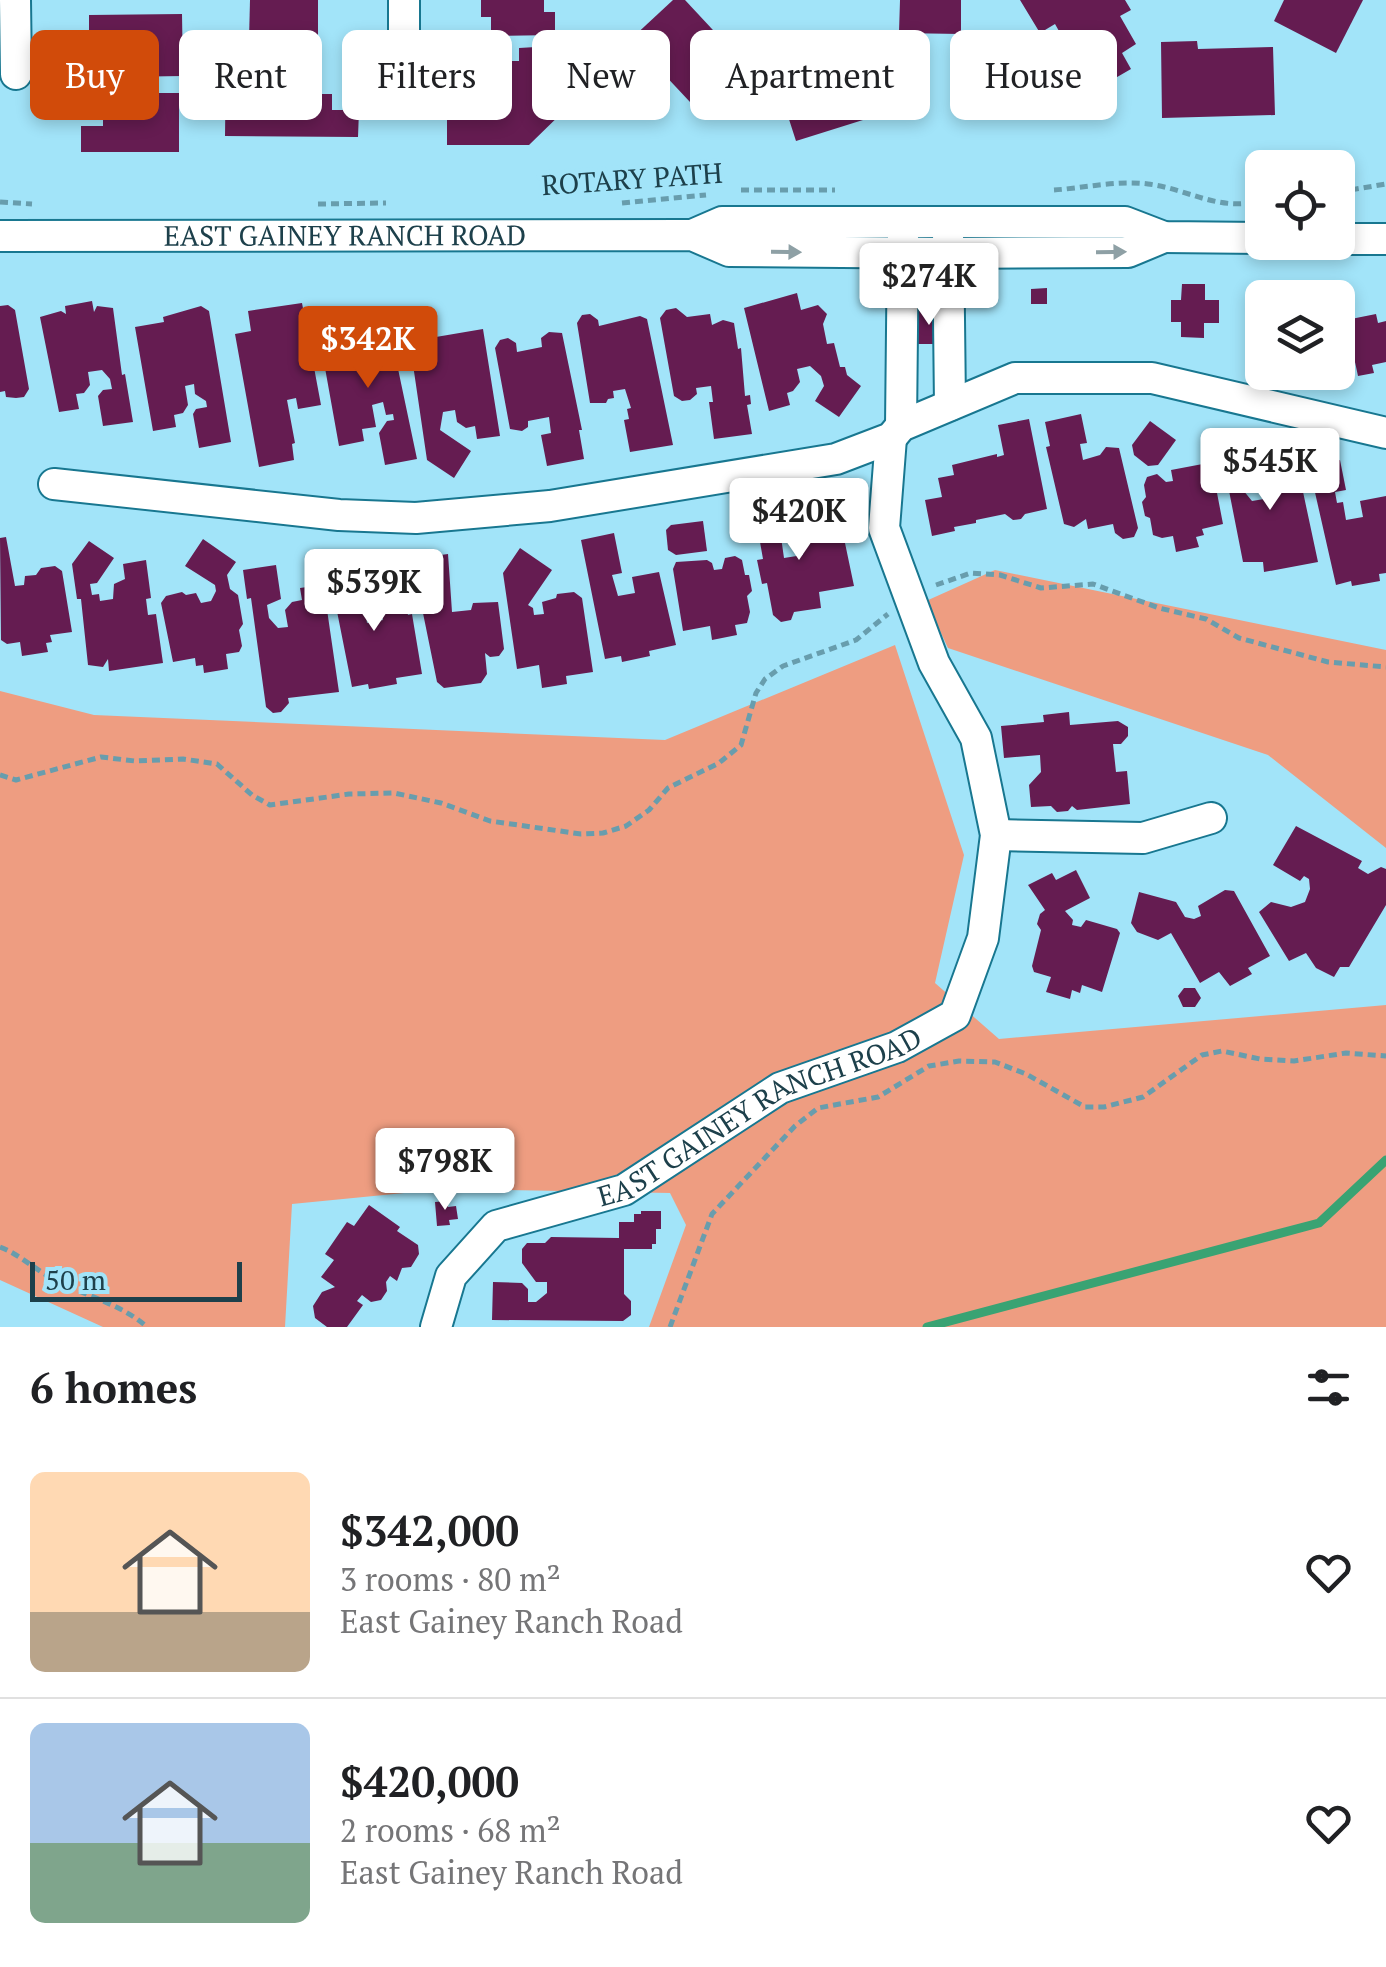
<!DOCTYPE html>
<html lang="en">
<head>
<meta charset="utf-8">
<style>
	body { margin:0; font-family:"PT Serif",serif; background:#f2f2f2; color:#202124; height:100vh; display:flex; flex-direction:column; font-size:38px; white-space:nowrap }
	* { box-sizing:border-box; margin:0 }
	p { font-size:32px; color:#757577 }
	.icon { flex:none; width:55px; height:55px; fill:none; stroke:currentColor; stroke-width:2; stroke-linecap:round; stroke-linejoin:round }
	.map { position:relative; height:1327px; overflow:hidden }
	.sheet { display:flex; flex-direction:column; background:#fff; flex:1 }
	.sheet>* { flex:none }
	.guide { position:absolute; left:30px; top:30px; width:1328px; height:90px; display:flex; gap:20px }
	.tools { position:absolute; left:1245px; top:150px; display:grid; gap:20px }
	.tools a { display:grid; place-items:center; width:110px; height:110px; border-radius:15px; background:#fff; box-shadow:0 5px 15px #0003; font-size:50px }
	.scale { position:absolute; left:30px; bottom:25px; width:212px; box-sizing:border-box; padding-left:10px; border:5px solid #1d404b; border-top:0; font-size:28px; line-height:35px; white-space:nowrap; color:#1d404b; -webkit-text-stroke:8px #a2e4f9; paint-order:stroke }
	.price { position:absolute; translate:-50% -85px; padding:0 22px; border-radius:10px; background:#fff; color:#222; font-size:32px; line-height:65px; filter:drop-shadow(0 2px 5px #0008) }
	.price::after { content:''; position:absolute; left:50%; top:60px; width:30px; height:22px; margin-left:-15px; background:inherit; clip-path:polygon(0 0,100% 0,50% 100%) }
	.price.selected { background:#d14b0a; color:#fff }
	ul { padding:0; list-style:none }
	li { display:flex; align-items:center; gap:30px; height:250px; padding:0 30px }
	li+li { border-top:2px solid #e0e0e0 }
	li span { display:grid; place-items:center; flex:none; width:280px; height:200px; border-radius:15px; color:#555 }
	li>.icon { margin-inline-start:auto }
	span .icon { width:120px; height:120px; fill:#fffc; stroke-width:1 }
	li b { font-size:42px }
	h2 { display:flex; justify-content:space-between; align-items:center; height:120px; padding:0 30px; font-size:42px }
	.pill { padding:0 35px; border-radius:15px; background:#fff; box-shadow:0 5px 15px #0003; font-size:35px; line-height:90px }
	.pill.selected { background:#d14b0a; color:#fff }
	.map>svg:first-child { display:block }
	.green { fill:#ee9d81 }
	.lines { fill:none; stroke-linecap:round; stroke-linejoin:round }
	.stream { stroke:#39a373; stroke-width:9 }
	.building { fill:#651c51 }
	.minor-casing { stroke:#187790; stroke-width:34 }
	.path { stroke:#689dad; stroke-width:5; stroke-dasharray:8 5; stroke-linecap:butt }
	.minor { stroke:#fff; stroke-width:30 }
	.oneway { fill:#8ea0a5 }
	.labels { text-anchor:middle; stroke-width:10; stroke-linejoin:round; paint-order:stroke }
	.street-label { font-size:28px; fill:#1d404b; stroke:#a2e4f9 }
</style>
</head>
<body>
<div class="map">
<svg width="1386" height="1327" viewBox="0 0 1386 1327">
	<rect width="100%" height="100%" fill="#a2e4f9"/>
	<g class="green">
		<path d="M 995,570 L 1386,650 L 1386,848 L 1268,755 L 948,648 L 926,601 Z"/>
		<path d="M 895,645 L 964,855 L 935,983 L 999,1039 L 1386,1005 L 1386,1327 L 649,1327 L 686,1225 L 670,1193 L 445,1189 L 292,1204 L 285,1327 L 103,1327 L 0,1280 L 0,691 L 94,715 L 665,740 Z"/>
	</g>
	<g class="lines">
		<path class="stream" d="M 927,1327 L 1319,1223 L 1386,1160"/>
	</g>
	<g class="building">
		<path d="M 250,0 L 318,0 L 318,42 L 249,40 Z"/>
		<path d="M 481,0 L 544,0 L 544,12 L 555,12 L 555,35 L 491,36 L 491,17 L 481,17 Z"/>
		<path d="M 673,0 L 685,0 L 753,73 L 705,118 L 631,39 Z"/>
		<path d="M 900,0 L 961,0 L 961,34 L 899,33 Z"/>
		<path d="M 1020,0 L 1125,0 L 1131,10 L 1120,16 L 1136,44 L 1122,53 L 1131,69 L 1079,99 L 1058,62 L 1072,54 L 1055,24 L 1040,33 Z"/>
		<path d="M 1284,0 L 1363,0 L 1336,53 L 1274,21 Z"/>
		<path d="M 182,14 L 183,76 L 117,77 L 117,43 L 89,44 L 89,15 Z"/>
		<path d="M 876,40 L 898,109 L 796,141 L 776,79 L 847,56 L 845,50 Z"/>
		<path d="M 1197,41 L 1198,49 L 1273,47 L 1275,115 L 1162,118 L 1161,42 Z"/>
		<path d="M 536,47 L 537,59 L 578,58 L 578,94 L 570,94 L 569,106 L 529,145 L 447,145 L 447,111 L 491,110 L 491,84 L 499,83 L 499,71 L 509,61 L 519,61 L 519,48 Z"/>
		<path d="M 226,55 L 309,55 L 308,94 L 332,94 L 332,110 L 359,110 L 358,137 L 225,136 Z"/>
		<path d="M 115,93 L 179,93 L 179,152 L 81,152 L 81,126 L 103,126 L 103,107 L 115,107 Z"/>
		<path d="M 1182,284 L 1205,284 L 1205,300 L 1219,300 L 1219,323 L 1204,323 L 1204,338 L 1181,337 L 1181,322 L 1171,322 L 1171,300 L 1181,300 Z"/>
		<path d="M 1047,288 L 1047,304 L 1031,304 L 1031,289 Z"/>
		<path d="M 797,293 L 801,310 L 818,305 L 827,314 L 823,324 L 827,344 L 834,343 L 840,367 L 845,367 L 847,375 L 861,386 L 839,417 L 815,401 L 824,386 L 821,376 L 810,366 L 797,369 L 800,382 L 793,391 L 787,393 L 790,405 L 769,411 L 744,308 Z"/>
		<path d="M 92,301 L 94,312 L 97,306 L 113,308 L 122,375 L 125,374 L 133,422 L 103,426 L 98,396 L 103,390 L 112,389 L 110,379 L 102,370 L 88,372 L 90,385 L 84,393 L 76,394 L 79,409 L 59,412 L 40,317 L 61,311 L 66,314 L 65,306 Z"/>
		<path d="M 302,303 L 321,405 L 298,409 L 296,398 L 287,400 L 295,443 L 292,444 L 294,460 L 259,467 L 235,334 L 251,331 L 248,311 Z"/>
		<path d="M 8,305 L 15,310 L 29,389 L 24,397 L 16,398 L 6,397 L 5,391 L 0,392 L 0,306 Z"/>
		<path d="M 1262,305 L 1262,349 L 1255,351 L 1246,308 Z"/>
		<path d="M 201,306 L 209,311 L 231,442 L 199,448 L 193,414 L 196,409 L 207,407 L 206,401 L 195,394 L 194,384 L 185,386 L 188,405 L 183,413 L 174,415 L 176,427 L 153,431 L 135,327 L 164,322 L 163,317 Z"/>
		<path d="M 676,308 L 687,317 L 710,314 L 712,325 L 723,320 L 734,323 L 738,349 L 741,348 L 745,396 L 750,395 L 751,404 L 747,405 L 752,434 L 714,439 L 709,402 L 713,402 L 711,386 L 696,388 L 697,394 L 690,400 L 682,401 L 674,396 L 660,318 L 666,310 Z"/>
		<path d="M 919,311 L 939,312 L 939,344 L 918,344 Z"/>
		<path d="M 590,314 L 598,320 L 599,326 L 640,316 L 647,319 L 673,445 L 630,452 L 624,420 L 629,419 L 627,409 L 631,408 L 625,389 L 613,391 L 614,398 L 608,399 L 606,403 L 590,403 L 577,323 L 582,315 Z"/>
		<path d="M 1376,314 L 1378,323 L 1386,321 L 1386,362 L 1372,365 L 1374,373 L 1358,376 L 1346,320 Z"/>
		<path d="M 374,328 L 376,339 L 390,335 L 397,337 L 401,364 L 397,364 L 417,459 L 385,465 L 379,433 L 387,421 L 394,420 L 393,414 L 386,415 L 383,402 L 372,405 L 376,427 L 362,429 L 364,441 L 339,446 L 320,340 Z"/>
		<path d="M 483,329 L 500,436 L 477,439 L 475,426 L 466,428 L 457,422 L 455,410 L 443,412 L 440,430 L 471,451 L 454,478 L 427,460 L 411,351 L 407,342 L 413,334 L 422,333 L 430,338 Z"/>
		<path d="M 549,332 L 562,333 L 582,430 L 579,430 L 584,459 L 547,466 L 541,435 L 551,433 L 549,417 L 528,421 L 528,427 L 522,431 L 510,429 L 495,348 L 500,340 L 508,338 L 516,343 L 517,352 L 542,347 L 541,338 Z"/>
		<path d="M 1081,414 L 1087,443 L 1080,444 L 1083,460 L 1100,455 L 1106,447 L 1119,448 L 1138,528 L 1134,537 L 1123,539 L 1115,533 L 1113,524 L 1088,529 L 1086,519 L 1074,527 L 1064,524 L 1046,447 L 1050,446 L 1045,422 Z"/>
		<path d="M 1029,419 L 1047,509 L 1025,514 L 1021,519 L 1013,520 L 1005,514 L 976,520 L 976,523 L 954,527 L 955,531 L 932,536 L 925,500 L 942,497 L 938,478 L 954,475 L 952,465 L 997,454 L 997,457 L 1004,455 L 998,425 Z"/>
		<path d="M 1150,421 L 1176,440 L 1158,465 L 1148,466 L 1134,455 L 1132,445 Z"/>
		<path d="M 1252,444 L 1258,478 L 1242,481 L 1243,490 L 1252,501 L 1264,499 L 1263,484 L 1277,476 L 1275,463 L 1296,459 L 1318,562 L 1264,572 L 1263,562 L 1243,562 L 1221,450 Z"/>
		<path d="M 1340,460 L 1346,490 L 1335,492 L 1337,503 L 1343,502 L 1346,520 L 1363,517 L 1360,501 L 1386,496 L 1386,573 L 1379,574 L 1380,581 L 1352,586 L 1351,581 L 1336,585 L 1309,466 Z"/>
		<path d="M 1208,463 L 1212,467 L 1223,524 L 1202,529 L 1204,535 L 1196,537 L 1199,547 L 1176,552 L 1173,536 L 1162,538 L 1153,535 L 1150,518 L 1145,516 L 1142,502 L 1146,497 L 1144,485 L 1147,477 L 1157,474 L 1166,482 L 1173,481 L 1171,470 Z"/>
		<path d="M 784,504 L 790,536 L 781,537 L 784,558 L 803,555 L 801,544 L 806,539 L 818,537 L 817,528 L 841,524 L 854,586 L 819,592 L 821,608 L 794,612 L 791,620 L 781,622 L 773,615 L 767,583 L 762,584 L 757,560 L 763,559 L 760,542 L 754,543 L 748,510 Z"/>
		<path d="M 703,521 L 707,551 L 676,555 L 668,550 L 666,530 L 671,525 Z"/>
		<path d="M 614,533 L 622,573 L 612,575 L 618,596 L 635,593 L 632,577 L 659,572 L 676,645 L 649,651 L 650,656 L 622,662 L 621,656 L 605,659 L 581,540 Z"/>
		<path d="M 6,537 L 15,586 L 24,585 L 25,576 L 36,575 L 41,568 L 55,566 L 62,571 L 72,632 L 50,635 L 52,642 L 46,643 L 48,652 L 22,656 L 20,642 L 7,644 L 1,640 L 0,538 Z"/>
		<path d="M 203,539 L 236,562 L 227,575 L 230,589 L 238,595 L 243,624 L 239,630 L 242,646 L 239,652 L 226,654 L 228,669 L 204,673 L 203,665 L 196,666 L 195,658 L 173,662 L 161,603 L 166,596 L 182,592 L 186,595 L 196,593 L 201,603 L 211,601 L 216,591 L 215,585 L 185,566 Z"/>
		<path d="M 89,541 L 114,558 L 97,583 L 90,584 L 92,595 L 99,594 L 100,601 L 113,599 L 114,584 L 125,579 L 123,564 L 146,560 L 151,598 L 146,599 L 148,615 L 156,614 L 163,663 L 109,671 L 108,659 L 103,667 L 88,665 L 81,599 L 77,599 L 72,564 Z"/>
		<path d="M 520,548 L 552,570 L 528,605 L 533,608 L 534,615 L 544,614 L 542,602 L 556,598 L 557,594 L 574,592 L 582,598 L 593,672 L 566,676 L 567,684 L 542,688 L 539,665 L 517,669 L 503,573 Z"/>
		<path d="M 448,554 L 452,612 L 471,610 L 473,603 L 498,602 L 504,649 L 499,656 L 490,657 L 485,653 L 487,674 L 481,683 L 444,688 L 437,682 L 412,559 Z"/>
		<path d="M 735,556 L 742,560 L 745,575 L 749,575 L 752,591 L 747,596 L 750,612 L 747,623 L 735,625 L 737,635 L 712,640 L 710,626 L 683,631 L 673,569 L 676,562 L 707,560 L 712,563 L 714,570 L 722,569 L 725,558 Z"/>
		<path d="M 276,565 L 281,599 L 267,605 L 269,618 L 278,628 L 288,627 L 285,610 L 292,602 L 302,600 L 300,588 L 321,585 L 324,589 L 339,692 L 288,698 L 289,703 L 281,712 L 273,713 L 266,707 L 251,598 L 247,599 L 243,570 Z"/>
		<path d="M 364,566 L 369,599 L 364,600 L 367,623 L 383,620 L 380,604 L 405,600 L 408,615 L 412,614 L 422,674 L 396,678 L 397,684 L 369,689 L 368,684 L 352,687 L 329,571 Z"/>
		<path d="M 1069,712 L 1070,725 L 1118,721 L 1128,727 L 1128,736 L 1121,744 L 1113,744 L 1116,772 L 1127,771 L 1130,804 L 1077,810 L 1072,806 L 1068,811 L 1057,812 L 1051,806 L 1031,807 L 1029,785 L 1041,772 L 1040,755 L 1004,758 L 1001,726 L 1044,722 L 1043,715 Z"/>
		<path d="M 1296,826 L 1362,861 L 1358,868 L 1368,874 L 1381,867 L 1386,869 L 1386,905 L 1349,967 L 1340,967 L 1334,977 L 1316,968 L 1306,953 L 1289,961 L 1259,912 L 1271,902 L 1291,907 L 1305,902 L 1310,889 L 1309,879 L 1304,876 L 1300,881 L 1273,865 Z"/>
		<path d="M 1076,870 L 1090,898 L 1065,911 L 1073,920 L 1072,925 L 1081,927 L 1086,920 L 1117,929 L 1120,933 L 1102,992 L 1082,985 L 1080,993 L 1072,990 L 1070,999 L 1046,992 L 1051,977 L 1034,972 L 1032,966 L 1041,930 L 1037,924 L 1040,914 L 1045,910 L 1028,885 L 1052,873 L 1056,880 Z"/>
		<path d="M 1225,890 L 1234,891 L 1270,956 L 1248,968 L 1252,974 L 1230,986 L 1219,972 L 1200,983 L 1171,933 L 1158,940 L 1137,932 L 1131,923 L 1139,892 L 1176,902 L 1185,917 L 1194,919 L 1201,916 L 1198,906 Z"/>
		<path d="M 1184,988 L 1195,988 L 1201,998 L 1195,1007 L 1183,1007 L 1178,996 Z"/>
		<path d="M 447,1201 L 448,1207 L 456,1206 L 458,1219 L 449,1220 L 450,1225 L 437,1226 L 435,1202 Z"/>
		<path d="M 369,1205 L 400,1227 L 397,1231 L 418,1245 L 419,1254 L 411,1267 L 402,1268 L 397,1281 L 390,1276 L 386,1282 L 387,1291 L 381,1300 L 371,1302 L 362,1295 L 357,1301 L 363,1305 L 347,1327 L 327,1327 L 315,1318 L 313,1306 L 322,1292 L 335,1287 L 321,1277 L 334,1260 L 325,1254 L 347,1222 L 354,1226 Z"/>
		<path d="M 641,1211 L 661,1211 L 661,1229 L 656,1229 L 656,1244 L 652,1244 L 652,1249 L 624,1249 L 624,1294 L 631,1301 L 631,1315 L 623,1321 L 492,1320 L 493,1282 L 522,1283 L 528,1289 L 528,1302 L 536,1302 L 547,1293 L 547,1282 L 536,1282 L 522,1263 L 522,1249 L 527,1243 L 545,1243 L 551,1237 L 619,1238 L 619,1222 L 634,1222 L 634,1214 L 641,1214 Z"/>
	</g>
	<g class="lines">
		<defs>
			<g id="minor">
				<path d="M 15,0 L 16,74"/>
				<path d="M 404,0 L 404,40"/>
				<path d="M 948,233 L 950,405"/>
				<path d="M 692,235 L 722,222 L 1125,222 L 1164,237 L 1262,238"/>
				<path id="s1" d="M 0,236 L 692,235 L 729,251 L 948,253 L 1128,252 L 1164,237"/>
				<path d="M 1338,239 L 1386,239"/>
				<path d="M 901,426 L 903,235"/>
				<path d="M 54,484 L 339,515 L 416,518 L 550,506 L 836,459 L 891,438 L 901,426 L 1015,378 L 1152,378 L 1386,433"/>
				<path d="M 996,835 L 1143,838 L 1211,818"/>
				<path id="s2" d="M 436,1327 L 451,1276 L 496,1226 L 624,1190 L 780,1088 L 897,1047 L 955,1015 L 983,938 L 996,835 L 976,738 L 934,663 L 884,528 L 891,438"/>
			</g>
		</defs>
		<use href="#minor" class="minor-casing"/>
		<g class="path">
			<path d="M 741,190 L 835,190"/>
			<path d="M 1054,190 C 1084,188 1119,180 1148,184 C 1189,189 1220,213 1262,200"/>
			<path d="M 1338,192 L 1386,184"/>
			<path d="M 0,202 L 32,204"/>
			<path d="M 622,203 L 706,195"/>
			<path d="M 318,204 L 386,203"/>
			<path d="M 936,585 L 971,573 L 1000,575 L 1041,588 L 1093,584 L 1159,608 L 1206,619 L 1239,638 L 1328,662 L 1386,667"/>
			<path d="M 0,775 L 16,780 L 101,757 L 135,761 L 183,759 L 217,764 L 252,795 L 270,805 L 349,794 L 394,793 L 441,803 L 490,821 L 581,834 L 603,833 L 626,826 L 649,810 L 668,788 L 719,763 L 741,745 L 756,693 L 765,679 L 783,666 L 856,640 L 888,614"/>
			<path d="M 0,1247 C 18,1254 31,1266 48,1276 C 80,1295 119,1302 147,1327"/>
			<path d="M 670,1327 L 712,1214 L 795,1126 L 818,1108 L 878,1097 L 929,1066 L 959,1061 L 995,1062 L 1026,1074 L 1085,1107 L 1104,1107 L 1143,1097 L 1202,1055 L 1222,1051 L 1260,1059 L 1294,1061 L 1346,1053 L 1386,1056"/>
		</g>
		<use href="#minor" class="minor"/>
	</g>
	<defs><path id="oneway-solid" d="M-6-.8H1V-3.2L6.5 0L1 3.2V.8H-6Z" transform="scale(2.5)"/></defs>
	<g class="oneway">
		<use href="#oneway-solid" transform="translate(786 252) rotate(1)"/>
		<use href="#oneway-solid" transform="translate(1111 252) rotate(-1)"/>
	</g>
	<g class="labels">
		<g class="street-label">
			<text transform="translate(632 179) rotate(-4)" y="10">ROTARY PATH</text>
			<text dy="10" stroke="none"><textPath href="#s1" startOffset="345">EAST GAINEY RANCH ROAD</textPath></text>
			<text dy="10" stroke="none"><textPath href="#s2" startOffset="408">EAST GAINEY RANCH ROAD</textPath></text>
		</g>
	</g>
</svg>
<div class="tools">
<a><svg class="icon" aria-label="locate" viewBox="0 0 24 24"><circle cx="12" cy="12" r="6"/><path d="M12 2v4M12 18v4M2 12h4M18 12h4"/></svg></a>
<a><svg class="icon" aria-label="layers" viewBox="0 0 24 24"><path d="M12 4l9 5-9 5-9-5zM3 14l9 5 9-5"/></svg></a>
</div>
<div class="scale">50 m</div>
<b class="price" style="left:929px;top:328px">$274K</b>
<b class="price selected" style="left:368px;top:391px">$342K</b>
<b class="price" style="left:1270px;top:513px">$545K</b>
<b class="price" style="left:799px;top:563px">$420K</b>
<b class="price" style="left:374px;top:634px">$539K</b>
<b class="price" style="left:445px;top:1213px">$798K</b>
<div class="guide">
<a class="pill selected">Buy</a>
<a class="pill">Rent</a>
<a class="pill">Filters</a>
<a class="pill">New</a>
<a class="pill">Apartment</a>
<a class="pill">House</a>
</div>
</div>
<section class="sheet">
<h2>6 homes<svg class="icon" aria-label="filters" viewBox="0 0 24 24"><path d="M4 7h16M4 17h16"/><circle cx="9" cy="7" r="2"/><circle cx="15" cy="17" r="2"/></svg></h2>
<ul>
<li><span style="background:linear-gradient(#ffd9b3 70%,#b9a48a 0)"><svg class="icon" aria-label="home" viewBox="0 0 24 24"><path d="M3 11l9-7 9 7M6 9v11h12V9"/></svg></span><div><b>$342,000</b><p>3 rooms · 80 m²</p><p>East Gainey Ranch Road</p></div><svg class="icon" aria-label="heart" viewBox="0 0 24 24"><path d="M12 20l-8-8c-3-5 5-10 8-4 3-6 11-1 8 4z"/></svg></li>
<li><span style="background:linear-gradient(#a9c7e8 60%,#7fa58c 0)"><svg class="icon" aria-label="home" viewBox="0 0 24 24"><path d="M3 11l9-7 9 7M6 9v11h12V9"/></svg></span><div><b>$420,000</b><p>2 rooms · 68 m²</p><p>East Gainey Ranch Road</p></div><svg class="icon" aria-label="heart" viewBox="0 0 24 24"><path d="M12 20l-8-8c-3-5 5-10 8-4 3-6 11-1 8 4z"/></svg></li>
</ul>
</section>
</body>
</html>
